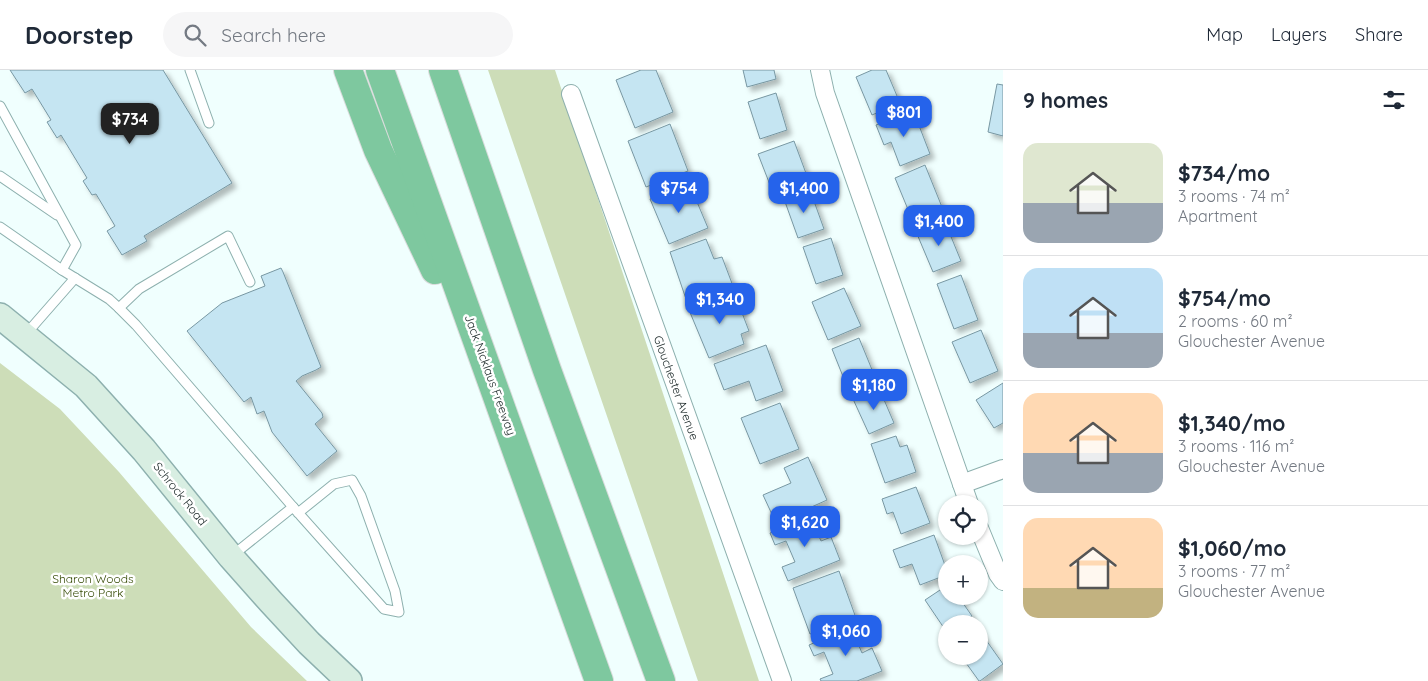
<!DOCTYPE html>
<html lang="en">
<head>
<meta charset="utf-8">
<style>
	body { margin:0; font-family:Quicksand,sans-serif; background:#f6f6f7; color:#1f2937; height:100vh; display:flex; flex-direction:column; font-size:19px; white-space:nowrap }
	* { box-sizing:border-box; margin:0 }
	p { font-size:16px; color:#747a83 }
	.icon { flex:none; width:28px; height:28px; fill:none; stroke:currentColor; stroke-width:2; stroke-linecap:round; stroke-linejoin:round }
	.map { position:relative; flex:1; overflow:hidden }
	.sheet { display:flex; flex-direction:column; background:#fff; width:425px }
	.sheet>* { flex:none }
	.fabs { position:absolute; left:938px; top:425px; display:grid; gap:10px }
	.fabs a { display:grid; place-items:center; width:50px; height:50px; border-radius:50%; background:#fff; box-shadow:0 1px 4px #0004; font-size:25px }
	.price { position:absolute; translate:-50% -42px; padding:0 11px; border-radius:10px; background:#2563eb; color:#fff; font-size:16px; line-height:32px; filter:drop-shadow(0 1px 2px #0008) }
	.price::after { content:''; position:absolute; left:50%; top:30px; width:15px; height:11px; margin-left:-8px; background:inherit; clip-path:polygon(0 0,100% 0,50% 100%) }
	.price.current { background:#222; color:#fff }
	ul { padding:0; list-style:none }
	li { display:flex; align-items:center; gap:15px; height:125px; padding:0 20px }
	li+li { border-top:1px solid #e0e1e3 }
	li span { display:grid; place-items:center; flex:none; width:140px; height:100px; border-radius:15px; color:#555 }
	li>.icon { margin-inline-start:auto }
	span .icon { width:60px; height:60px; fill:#fffc; stroke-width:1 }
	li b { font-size:21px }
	h2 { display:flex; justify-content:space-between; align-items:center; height:60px; padding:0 20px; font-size:21px }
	header { display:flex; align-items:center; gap:30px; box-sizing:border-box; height:70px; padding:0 25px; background:#fff; border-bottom:1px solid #e0e1e3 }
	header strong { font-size:24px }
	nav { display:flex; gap:28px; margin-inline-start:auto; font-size:18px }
	.search { width:350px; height:45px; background:#f6f6f7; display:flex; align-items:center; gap:12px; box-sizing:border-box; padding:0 18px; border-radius:28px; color:#747a83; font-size:19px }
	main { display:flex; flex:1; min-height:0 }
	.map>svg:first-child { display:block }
	.green { fill:#cdddb8 }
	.building { fill:#c5e5f2; stroke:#7897a2; filter:url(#shadow) }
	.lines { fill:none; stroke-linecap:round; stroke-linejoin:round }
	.lane-casing { stroke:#8db0ae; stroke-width:11 }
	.street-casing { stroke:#8db0ae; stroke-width:20 }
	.secondary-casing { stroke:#8db0ae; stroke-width:28 }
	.highway-casing { stroke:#dadcdc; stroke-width:30 }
	.lane { stroke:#fff; stroke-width:9 }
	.street { stroke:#fff; stroke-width:18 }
	.secondary { stroke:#d8eee2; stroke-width:25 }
	.highway { stroke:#7ec89f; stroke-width:28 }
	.labels { text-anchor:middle; stroke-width:5; stroke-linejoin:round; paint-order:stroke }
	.street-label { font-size:12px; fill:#172424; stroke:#fff }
	.park-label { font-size:12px; fill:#354a04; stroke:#fff }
</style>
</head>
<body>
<header>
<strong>Doorstep</strong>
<div class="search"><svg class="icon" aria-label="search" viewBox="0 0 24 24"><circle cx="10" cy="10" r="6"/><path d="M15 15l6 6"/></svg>Search here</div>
<nav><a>Map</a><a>Layers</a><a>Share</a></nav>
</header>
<main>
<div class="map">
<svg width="1003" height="611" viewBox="0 0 1003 611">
	<defs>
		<filter id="shadow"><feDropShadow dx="4.5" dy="4.5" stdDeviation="2.5" flood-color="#0004"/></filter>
	</defs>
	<rect width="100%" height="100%" fill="#f0fffe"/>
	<g class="green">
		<path d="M 488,0 L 555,0 L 759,611 L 698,611 Z"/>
		<path d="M 0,293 L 60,339 L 119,402 L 251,557 L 307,611 L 0,611 Z"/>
	</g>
	<g class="building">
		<path d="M 10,0 L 163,0 L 232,113 L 144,166 L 147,171 L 122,185 L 107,161 L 115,156 L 96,124 L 92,125 L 83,111 L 87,108 L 61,65 L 57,68 L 47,52 L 51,50 L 32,19 L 25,23 Z"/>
		<path d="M 641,0 L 656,0 L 673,42 L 635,58 L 616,10 Z"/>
		<path d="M 743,0 L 774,0 L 776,9 L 747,17 Z"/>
		<path d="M 872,0 L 886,0 L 900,33 L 872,45 L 856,7 Z"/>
		<path d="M 997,14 L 1003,15 L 1003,66 L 988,62 Z"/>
		<path d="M 776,23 L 787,60 L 760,69 L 748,32 Z"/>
		<path d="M 913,40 L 930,84 L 900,96 L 891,72 L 884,75 L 876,55 Z"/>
		<path d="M 670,54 L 688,101 L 646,117 L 628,71 Z"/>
		<path d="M 794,71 L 807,106 L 772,120 L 758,84 Z"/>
		<path d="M 925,95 L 944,142 L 914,154 L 895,108 Z"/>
		<path d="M 689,113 L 708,158 L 669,174 L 650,129 Z"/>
		<path d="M 810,120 L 824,159 L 798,168 L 784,129 Z"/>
		<path d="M 945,152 L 961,191 L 933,202 L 917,164 Z"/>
		<path d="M 831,168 L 843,205 L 816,214 L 803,177 Z"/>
		<path d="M 706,169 L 714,189 L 722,187 L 733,216 L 687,232 L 670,182 Z"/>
		<path d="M 281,198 L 283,202 L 321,297 L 316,300 L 302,306 L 296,311 L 322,343 L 323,347 L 315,354 L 337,381 L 307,406 L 272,362 L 264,341 L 257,344 L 251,327 L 244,332 L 187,261 L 222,233 L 265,216 L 261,206 Z"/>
		<path d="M 961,205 L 978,250 L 954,259 L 937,214 Z"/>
		<path d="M 844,218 L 861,256 L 828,270 L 812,232 Z"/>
		<path d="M 734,222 L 749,261 L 741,264 L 744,274 L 709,288 L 689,240 Z"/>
		<path d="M 981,260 L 998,301 L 970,313 L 952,272 Z"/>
		<path d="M 859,268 L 875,307 L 848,319 L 832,279 Z"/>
		<path d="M 766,275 L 783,321 L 756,331 L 749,311 L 724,320 L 714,294 Z"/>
		<path d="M 1003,313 L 1003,353 L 994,358 L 976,330 Z"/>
		<path d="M 879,318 L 894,353 L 869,364 L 853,329 Z"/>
		<path d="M 780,333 L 799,379 L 760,394 L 741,348 Z"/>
		<path d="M 896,366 L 900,377 L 907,375 L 916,402 L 885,413 L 871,374 Z"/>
		<path d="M 808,387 L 827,430 L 776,453 L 763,425 L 791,413 L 784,398 Z"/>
		<path d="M 916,417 L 930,453 L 901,464 L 893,442 L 887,444 L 882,429 Z"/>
		<path d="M 811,447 L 821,471 L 831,467 L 840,490 L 788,511 L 782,497 L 795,492 L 786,471 L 775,475 L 770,463 Z"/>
		<path d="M 934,465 L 946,498 L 946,505 L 920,515 L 912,494 L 900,498 L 893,480 Z"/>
		<path d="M 839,501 L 856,548 L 810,564 L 793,518 Z"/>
		<path d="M 946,516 L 946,526 L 958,526 L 972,546 L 960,554 L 946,554 L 946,561 L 925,530 Z"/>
		<path d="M 851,557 L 862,583 L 872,578 L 882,601 L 857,611 L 821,611 L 820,609 L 833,604 L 824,582 L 814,586 L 809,575 Z"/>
		<path d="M 979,560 L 1003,594 L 980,611 L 979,611 L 961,586 L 979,586 Z"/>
	</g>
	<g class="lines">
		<defs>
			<g id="lane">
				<path d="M 190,0 L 209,53"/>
				<path d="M 0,36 L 76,175 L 62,200"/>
				<path d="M 0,106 L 57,145"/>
				<path d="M 0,157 L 62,200 L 109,229 L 119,238 L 136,255 L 293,437"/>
				<path d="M 119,238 L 139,219 L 228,166 L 250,212"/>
				<path d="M 26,264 L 75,208"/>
				<path d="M 233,485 L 293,437 L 384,539 L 399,542 L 395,521 L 361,426 L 352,410 L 334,414 L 298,443"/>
			</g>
			<g id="street">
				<path d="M 820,0 L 825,23 L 969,434"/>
				<path d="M 571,24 L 782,611"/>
				<path d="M 962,414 L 1003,399"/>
				<path d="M 979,458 L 998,504 L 1003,511"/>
			</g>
			<path id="secondary" d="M 0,246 L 86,316 L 144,380 L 231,487 L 271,532 L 309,573 L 349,611"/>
			<g id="highway">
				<path d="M 348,0 L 378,80 L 435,200"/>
				<path d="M 380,0 L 599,611"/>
				<path d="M 443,0 L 547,300 L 661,611"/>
			</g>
		</defs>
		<use href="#lane" class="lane-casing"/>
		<use href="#street" class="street-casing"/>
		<use href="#secondary" class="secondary-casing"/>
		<use href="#highway" class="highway-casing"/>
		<use href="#lane" class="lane"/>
		<use href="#street" class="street"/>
		<use href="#secondary" class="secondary"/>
		<use href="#highway" class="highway"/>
	</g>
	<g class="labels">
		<g class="street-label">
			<text transform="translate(490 305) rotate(70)" y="4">Jack Nicklaus Freeway</text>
			<text transform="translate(676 318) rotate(70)" y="4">Glouchester Avenue</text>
			<text transform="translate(180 424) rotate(51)" y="4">Schrock Road</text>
		</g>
		<g class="park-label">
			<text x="93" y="513">Sharon Woods<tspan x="93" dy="14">Metro Park</tspan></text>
		</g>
	</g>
</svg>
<div class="fabs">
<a><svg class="icon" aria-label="locate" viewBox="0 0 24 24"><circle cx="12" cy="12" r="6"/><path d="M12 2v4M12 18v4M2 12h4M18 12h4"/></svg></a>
<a>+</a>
<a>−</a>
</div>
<b class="price" style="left:904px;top:68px">$801</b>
<b class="price current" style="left:130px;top:75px">$734</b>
<b class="price" style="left:679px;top:144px">$754</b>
<b class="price" style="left:804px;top:144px">$1,400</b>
<b class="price" style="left:939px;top:177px">$1,400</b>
<b class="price" style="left:720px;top:255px">$1,340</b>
<b class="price" style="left:874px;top:341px">$1,180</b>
<b class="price" style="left:805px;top:478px">$1,620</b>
<b class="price" style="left:846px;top:587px">$1,060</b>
</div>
<section class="sheet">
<h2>9 homes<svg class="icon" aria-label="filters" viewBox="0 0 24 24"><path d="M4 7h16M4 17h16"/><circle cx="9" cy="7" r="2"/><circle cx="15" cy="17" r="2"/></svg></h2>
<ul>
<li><span style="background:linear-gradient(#dfe7d0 60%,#9aa5b1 0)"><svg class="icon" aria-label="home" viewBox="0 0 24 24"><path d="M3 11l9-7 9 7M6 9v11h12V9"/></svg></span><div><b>$734/mo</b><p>3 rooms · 74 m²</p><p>Apartment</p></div></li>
<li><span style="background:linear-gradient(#bfe0f5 65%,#9aa5b1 0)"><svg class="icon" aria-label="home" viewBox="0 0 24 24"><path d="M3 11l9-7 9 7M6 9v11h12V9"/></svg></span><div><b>$754/mo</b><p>2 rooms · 60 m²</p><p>Glouchester Avenue</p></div></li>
<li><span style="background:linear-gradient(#ffd9b3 60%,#9aa5b1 0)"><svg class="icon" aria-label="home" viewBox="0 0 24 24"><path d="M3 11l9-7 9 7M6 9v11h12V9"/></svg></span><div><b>$1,340/mo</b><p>3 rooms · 116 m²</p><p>Glouchester Avenue</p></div></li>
<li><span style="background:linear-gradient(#ffd9b3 70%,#c2b280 0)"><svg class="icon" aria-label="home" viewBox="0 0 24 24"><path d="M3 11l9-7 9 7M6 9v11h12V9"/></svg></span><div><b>$1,060/mo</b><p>3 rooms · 77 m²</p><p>Glouchester Avenue</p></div></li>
</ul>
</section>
</main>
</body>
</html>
